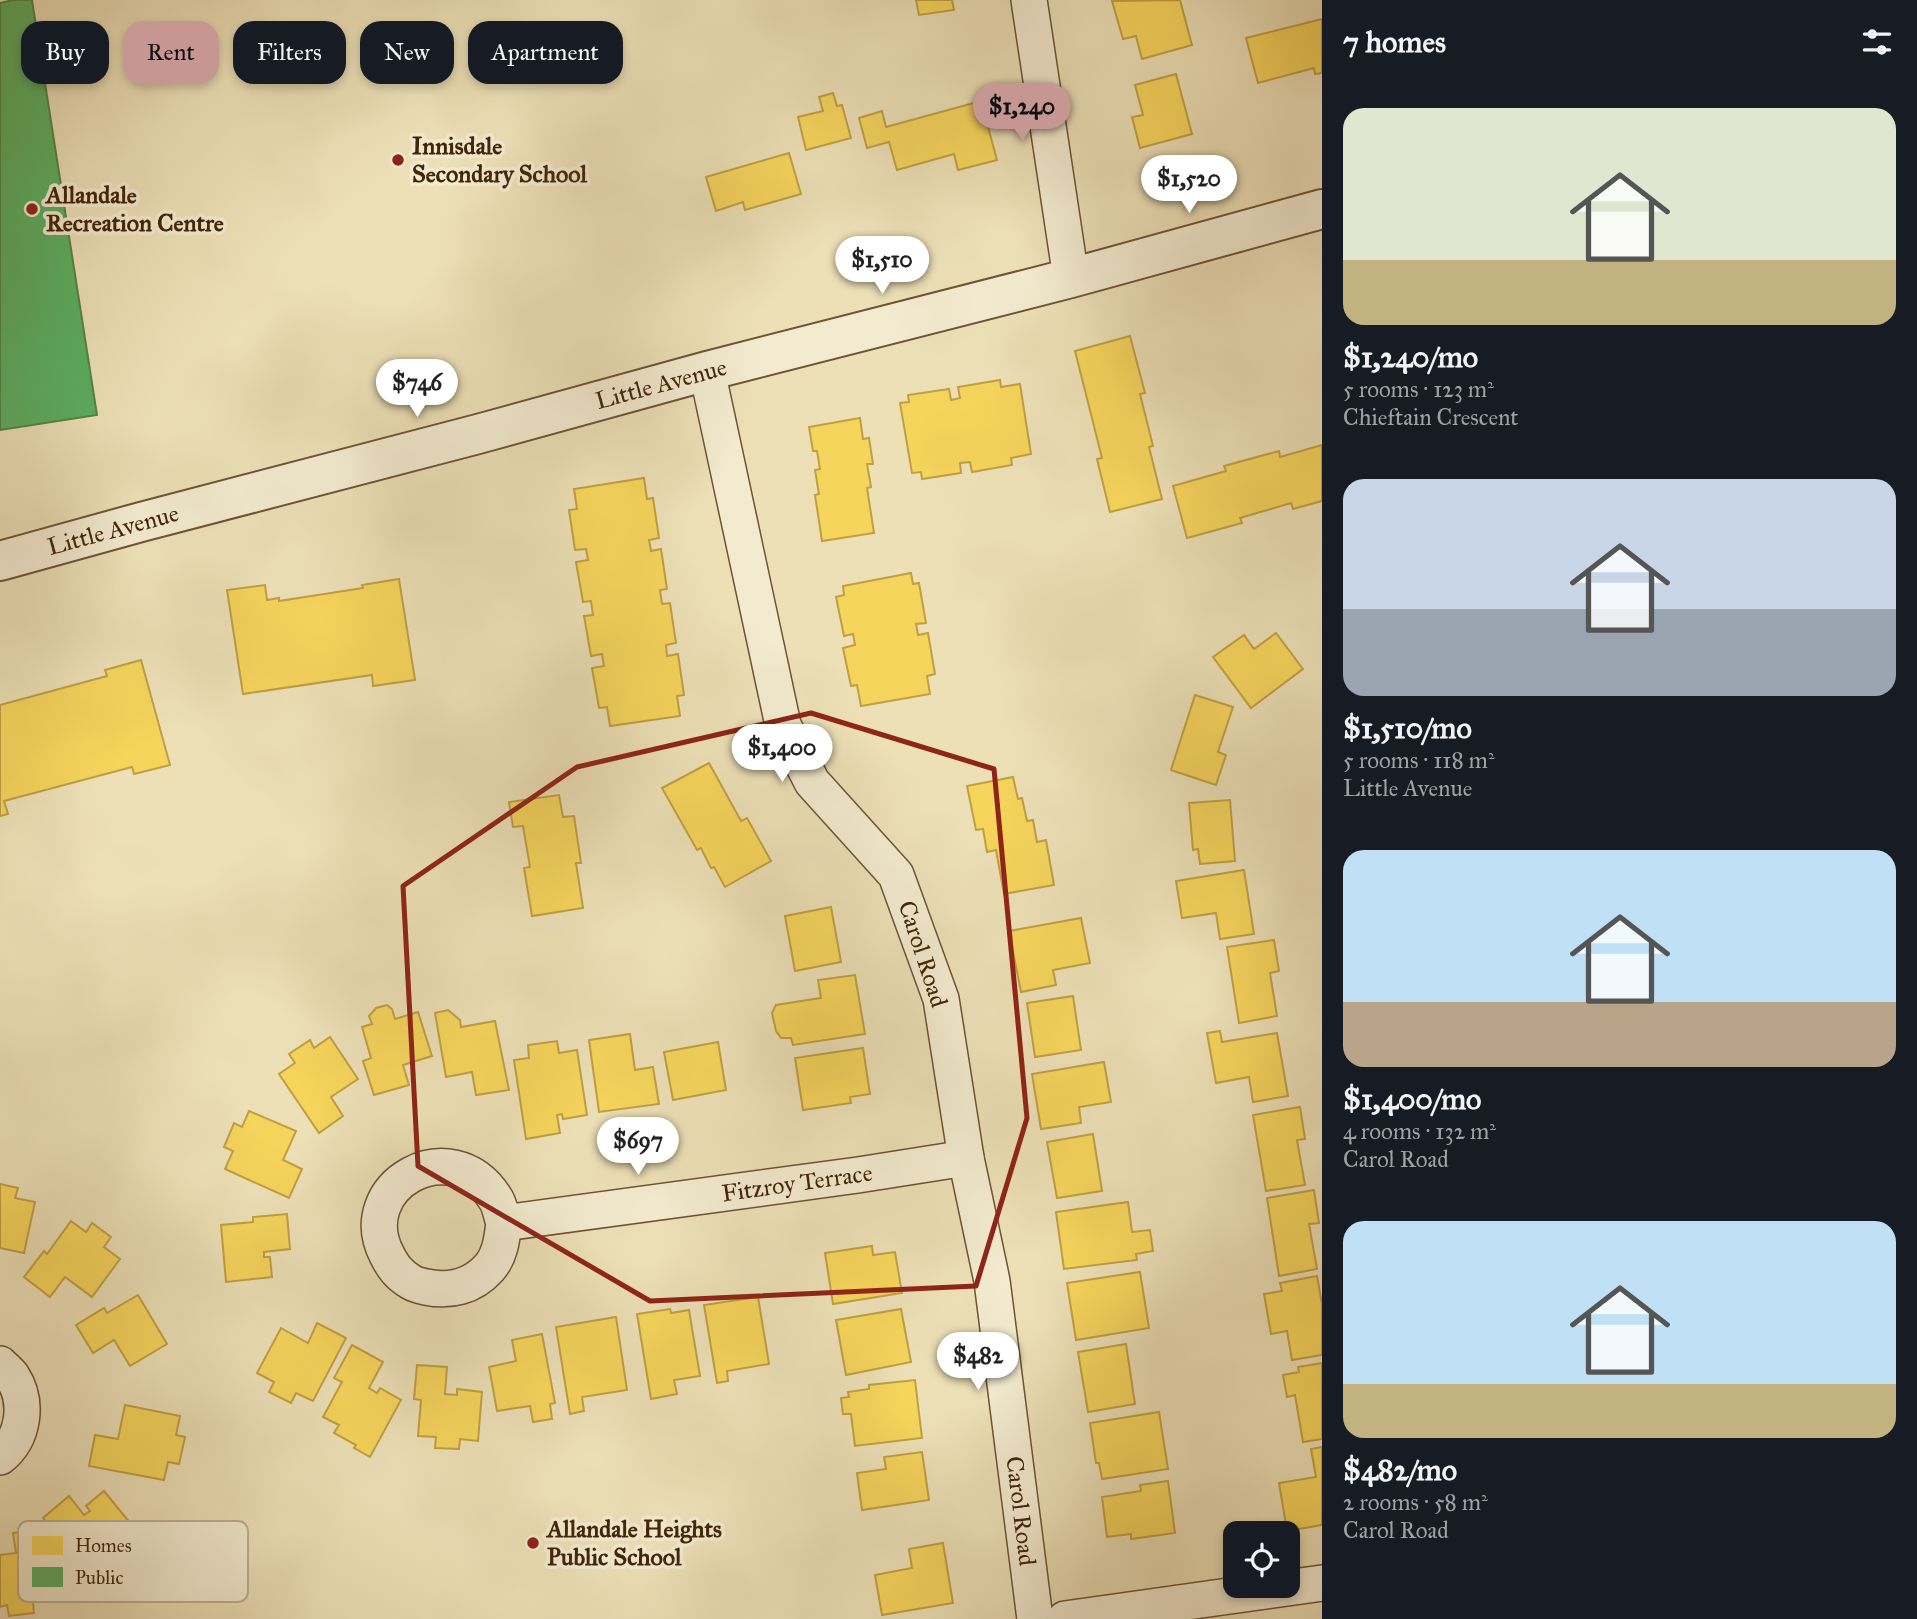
<!DOCTYPE html>
<html lang="en">
<head>
<meta charset="utf-8">
<style>
	body { margin:0; font-family:"IM FELL Great Primer",serif; background:#242831; color:#f1f3f6; height:100vh; display:flex; flex-direction:column; font-size:26px; white-space:nowrap }
	* { box-sizing:border-box; margin:0 }
	p { font-size:23px; color:#9ea1a6 }
	.icon { flex:none; width:38px; height:38px; fill:none; stroke:currentColor; stroke-width:2; stroke-linecap:round; stroke-linejoin:round }
	.map { position:relative; flex:1; overflow:hidden }
	.side { display:flex; flex-direction:column; background:#171b24; width:595px }
	.side>* { flex:none }
	.guide { position:absolute; left:21px; top:21px; width:665px; height:63px; display:flex; gap:14px }
	.tools { position:absolute; left:1223px; top:1521px; display:grid; gap:14px }
	.tools a { display:grid; place-items:center; width:77px; height:77px; border-radius:14px; background:#171b24; box-shadow:0 4px 10px #0003; font-size:35px }
	.price { position:absolute; translate:-50% -60px; padding:0 16px; border-radius:24px; background:#fff; color:#222; font-size:23px; line-height:46px; filter:drop-shadow(0 2px 4px #0008) }
	.price::after { content:''; position:absolute; left:50%; top:42px; width:21px; height:16px; margin-left:-10px; background:inherit; clip-path:polygon(0 0,100% 0,50% 100%) }
	.price.active { background:#c59692; color:#111 }
	ul { padding:0; list-style:none }
	li { display:grid; align-content:center; gap:14px; height:371px; padding:0 21px }
	li span { display:grid; place-items:center; height:217px; border-radius:21px; color:#555 }
	li>.icon { margin-inline-start:auto }
	span .icon { width:126px; height:126px; fill:#fffc; stroke-width:1 }
	li b { font-size:30px }
	h2 { display:flex; justify-content:space-between; align-items:center; height:84px; padding:0 21px; font-size:30px }
	.chip { padding:0 24px; border-radius:21px; background:#171b24; box-shadow:0 4px 10px #0003; font-size:24px; line-height:63px }
	.chip.active { background:#c59692; color:#111 }
	main { display:flex; flex:1; min-height:0 }
	.map>svg:first-child { display:block }
	.homes { fill:#f6d55c; stroke:#c0a043; stroke-width:2 }
	.public { fill:#5aae61; stroke:#538546; stroke-width:2 }
	.lines { fill:none; stroke-linecap:round; stroke-linejoin:round }
	.minor-casing { stroke:#6d5434; stroke-width:38 }
	.tertiary-casing { stroke:#6d5434; stroke-width:42 }
	.minor { stroke:#f3ebd0; stroke-width:35 }
	.tertiary { stroke:#f3ebd0; stroke-width:38 }
	.marked { fill:none; stroke:#8f2418; stroke-width:5; stroke-linejoin:round }
	.poi-dot { fill:#8f2418; stroke:#f3ebd0; stroke-width:2.5 }
	.labels { text-anchor:middle; stroke-width:7; stroke-linejoin:round; paint-order:stroke }
	.poi-label { font-size:24px; font-weight:bold; fill:#422508; stroke:#f3ebd0; text-anchor:start }
	.street-label { font-size:24px; fill:#422508; stroke:#f3ebd0 }
	.key { fill:#f3ebd0; stroke:#beb094; stroke-width:2 }
	.key-label { font-size:19px; fill:#422508 }
</style>
</head>
<body>
<main>
<div class="map">
<svg width="1322" height="1619" viewBox="0 0 1322 1619">
	<rect width="100%" height="100%" fill="#ede0b7"/>
	<filter id="stains"><feTurbulence type="fractalNoise" baseFrequency=".00286" numOctaves="4"/><feColorMatrix values="0 0 0 0 .2 0 0 0 0 .09 0 0 0 0 .02 0 0 0 .5 -.17"/></filter>
	<radialGradient id="worn" r=".72"><stop offset=".6" stop-color="#630" stop-opacity="0"/><stop offset="1" stop-color="#630" stop-opacity=".3"/></radialGradient>
	<g class="homes">
		<path d="M 916,0 L 952,0 L 954,10 L 919,15 Z"/>
		<path d="M 1180,0 L 1192,45 L 1142,59 L 1136,36 L 1123,39 L 1112,1 Z"/>
		<path d="M 1322,19 L 1322,73 L 1315,74 L 1314,68 L 1258,83 L 1246,38 Z"/>
		<path d="M 1176,74 L 1192,134 L 1140,148 L 1132,117 L 1143,115 L 1135,85 Z"/>
		<path d="M 833,93 L 837,106 L 842,105 L 851,138 L 806,150 L 798,117 L 823,111 L 819,97 Z"/>
		<path d="M 981,101 L 997,160 L 958,170 L 954,154 L 897,170 L 889,142 L 867,148 L 859,118 L 882,111 L 886,127 Z"/>
		<path d="M 789,153 L 801,194 L 745,210 L 743,202 L 716,211 L 706,177 Z"/>
		<path d="M 1130,336 L 1145,393 L 1140,394 L 1153,446 L 1149,447 L 1162,499 L 1110,512 L 1097,459 L 1102,458 L 1075,351 Z"/>
		<path d="M 1000,380 L 1001,387 L 1020,384 L 1031,454 L 1011,458 L 1012,465 L 972,472 L 970,462 L 960,463 L 961,473 L 922,479 L 921,472 L 912,473 L 900,403 L 909,402 L 908,395 L 949,389 L 951,400 L 960,398 L 958,387 Z"/>
		<path d="M 860,418 L 863,439 L 869,438 L 873,464 L 867,464 L 871,487 L 867,488 L 874,533 L 822,541 L 815,495 L 819,494 L 815,470 L 820,469 L 817,451 L 813,451 L 809,427 Z"/>
		<path d="M 1322,445 L 1322,501 L 1293,509 L 1291,503 L 1240,518 L 1242,523 L 1187,538 L 1173,486 L 1226,471 L 1224,466 L 1279,451 L 1280,457 Z"/>
		<path d="M 644,478 L 647,499 L 653,498 L 659,538 L 649,540 L 651,551 L 661,549 L 667,589 L 660,590 L 662,604 L 670,603 L 676,643 L 666,645 L 667,656 L 678,654 L 684,695 L 677,696 L 680,716 L 610,726 L 607,707 L 599,708 L 592,668 L 604,666 L 602,654 L 591,656 L 584,616 L 593,615 L 591,601 L 583,602 L 576,562 L 588,560 L 586,549 L 575,550 L 569,510 L 577,509 L 574,489 Z"/>
		<path d="M 911,573 L 913,584 L 919,583 L 926,623 L 916,624 L 918,635 L 928,633 L 935,674 L 927,676 L 930,694 L 861,706 L 857,685 L 851,686 L 843,648 L 855,645 L 853,634 L 844,636 L 836,597 L 844,595 L 843,586 Z"/>
		<path d="M 399,579 L 415,680 L 373,686 L 372,675 L 243,694 L 227,590 L 265,585 L 267,600 L 279,598 L 279,601 L 363,588 L 362,585 Z"/>
		<path d="M 1276,633 L 1303,669 L 1251,708 L 1213,657 L 1244,635 L 1254,649 Z"/>
		<path d="M 141,660 L 170,765 L 134,774 L 132,767 L 4,801 L 8,814 L 0,816 L 0,705 L 107,676 L 105,670 Z"/>
		<path d="M 1195,695 L 1233,707 L 1218,752 L 1226,755 L 1216,785 L 1171,770 Z"/>
		<path d="M 709,763 L 741,821 L 747,818 L 771,861 L 725,887 L 714,867 L 711,868 L 701,848 L 697,850 L 662,788 Z"/>
		<path d="M 1013,777 L 1018,799 L 1022,798 L 1027,821 L 1033,820 L 1037,842 L 1046,840 L 1054,885 L 1004,894 L 996,850 L 987,852 L 983,829 L 976,830 L 967,786 Z"/>
		<path d="M 559,795 L 563,817 L 574,816 L 581,863 L 576,863 L 583,908 L 532,916 L 524,868 L 530,867 L 523,826 L 513,827 L 509,802 Z"/>
		<path d="M 1230,800 L 1235,861 L 1200,864 L 1198,849 L 1193,850 L 1189,803 Z"/>
		<path d="M 1244,870 L 1254,934 L 1220,939 L 1216,913 L 1182,918 L 1176,881 Z"/>
		<path d="M 831,907 L 841,962 L 795,971 L 785,916 Z"/>
		<path d="M 1081,918 L 1090,963 L 1053,970 L 1056,985 L 1021,992 L 1009,931 Z"/>
		<path d="M 1274,940 L 1279,971 L 1270,973 L 1277,1016 L 1239,1023 L 1227,947 Z"/>
		<path d="M 855,975 L 865,1034 L 793,1045 L 791,1038 L 781,1038 L 776,1031 L 772,1013 L 776,1005 L 821,998 L 818,980 Z"/>
		<path d="M 1073,996 L 1081,1050 L 1035,1057 L 1027,1003 Z"/>
		<path d="M 387,1005 L 392,1009 L 395,1019 L 418,1012 L 432,1056 L 403,1065 L 409,1085 L 374,1095 L 363,1061 L 371,1058 L 362,1027 L 372,1024 L 369,1016 L 376,1008 Z"/>
		<path d="M 448,1010 L 460,1020 L 461,1027 L 495,1021 L 509,1090 L 476,1095 L 472,1072 L 446,1077 L 435,1013 Z"/>
		<path d="M 1220,1031 L 1222,1042 L 1277,1033 L 1288,1096 L 1253,1102 L 1249,1077 L 1216,1083 L 1207,1033 Z"/>
		<path d="M 630,1034 L 635,1070 L 653,1067 L 659,1104 L 599,1112 L 589,1040 Z"/>
		<path d="M 330,1037 L 358,1079 L 331,1097 L 343,1116 L 319,1133 L 279,1074 L 295,1063 L 289,1054 L 310,1040 L 314,1048 Z"/>
		<path d="M 557,1041 L 559,1053 L 577,1050 L 587,1115 L 563,1119 L 562,1114 L 557,1115 L 560,1133 L 526,1139 L 514,1060 L 529,1058 L 528,1045 Z"/>
		<path d="M 718,1042 L 726,1090 L 673,1100 L 664,1052 Z"/>
		<path d="M 863,1048 L 870,1094 L 850,1097 L 851,1103 L 803,1110 L 795,1058 Z"/>
		<path d="M 1104,1062 L 1111,1102 L 1079,1107 L 1081,1123 L 1041,1129 L 1032,1074 Z"/>
		<path d="M 1300,1107 L 1305,1139 L 1297,1140 L 1305,1185 L 1266,1191 L 1253,1115 Z"/>
		<path d="M 249,1111 L 296,1131 L 283,1160 L 302,1169 L 289,1198 L 225,1169 L 233,1151 L 224,1147 L 234,1123 L 242,1127 Z"/>
		<path d="M 1093,1134 L 1102,1191 L 1057,1198 L 1047,1142 Z"/>
		<path d="M 0,1184 L 18,1188 L 15,1198 L 35,1202 L 24,1253 L 0,1248 Z"/>
		<path d="M 1314,1190 L 1319,1223 L 1309,1224 L 1317,1269 L 1279,1276 L 1267,1198 Z"/>
		<path d="M 1128,1202 L 1132,1232 L 1150,1230 L 1153,1251 L 1136,1254 L 1137,1260 L 1064,1269 L 1056,1212 Z"/>
		<path d="M 287,1214 L 290,1249 L 264,1252 L 264,1257 L 270,1257 L 272,1277 L 226,1282 L 221,1225 L 253,1222 L 253,1217 Z"/>
		<path d="M 71,1221 L 86,1232 L 92,1223 L 111,1237 L 104,1247 L 120,1259 L 92,1297 L 65,1277 L 50,1297 L 24,1277 L 44,1251 L 47,1254 Z"/>
		<path d="M 872,1246 L 873,1255 L 895,1252 L 902,1293 L 833,1304 L 825,1253 Z"/>
		<path d="M 1140,1272 L 1149,1328 L 1076,1340 L 1067,1283 Z"/>
		<path d="M 1317,1276 L 1322,1304 L 1322,1355 L 1292,1360 L 1287,1331 L 1271,1334 L 1264,1294 L 1282,1291 L 1280,1283 Z"/>
		<path d="M 138,1295 L 167,1344 L 130,1366 L 114,1340 L 93,1353 L 76,1325 L 104,1308 L 107,1313 Z"/>
		<path d="M 758,1297 L 769,1364 L 727,1371 L 728,1381 L 717,1383 L 704,1305 Z"/>
		<path d="M 670,1309 L 671,1313 L 689,1310 L 700,1376 L 674,1380 L 677,1394 L 651,1399 L 637,1314 Z"/>
		<path d="M 901,1309 L 911,1362 L 846,1375 L 836,1320 Z"/>
		<path d="M 616,1317 L 627,1390 L 582,1397 L 584,1411 L 570,1414 L 556,1327 Z"/>
		<path d="M 317,1323 L 346,1338 L 313,1401 L 296,1393 L 291,1403 L 269,1392 L 274,1382 L 257,1373 L 281,1328 L 308,1343 Z"/>
		<path d="M 542,1334 L 555,1403 L 550,1404 L 552,1419 L 533,1422 L 530,1406 L 497,1411 L 489,1367 L 516,1361 L 512,1340 Z"/>
		<path d="M 1126,1344 L 1135,1404 L 1088,1412 L 1078,1352 Z"/>
		<path d="M 352,1345 L 383,1362 L 369,1388 L 377,1393 L 380,1388 L 401,1400 L 370,1457 L 354,1448 L 356,1445 L 334,1433 L 339,1425 L 323,1417 L 342,1382 L 334,1378 Z"/>
		<path d="M 1322,1363 L 1322,1439 L 1303,1442 L 1295,1395 L 1287,1397 L 1283,1375 L 1299,1372 L 1298,1367 Z"/>
		<path d="M 417,1365 L 447,1367 L 445,1394 L 457,1395 L 457,1389 L 482,1392 L 478,1441 L 460,1439 L 459,1449 L 435,1448 L 436,1437 L 418,1436 L 421,1400 L 414,1399 Z"/>
		<path d="M 915,1380 L 922,1438 L 855,1446 L 851,1414 L 843,1414 L 841,1398 L 849,1397 L 848,1392 L 869,1389 L 869,1385 Z"/>
		<path d="M 125,1405 L 180,1416 L 176,1435 L 185,1437 L 179,1464 L 168,1462 L 164,1480 L 89,1466 L 95,1435 L 118,1439 Z"/>
		<path d="M 1159,1412 L 1168,1469 L 1102,1479 L 1099,1463 L 1096,1463 L 1090,1423 Z"/>
		<path d="M 1322,1447 L 1322,1525 L 1287,1531 L 1279,1483 L 1316,1477 L 1311,1449 Z"/>
		<path d="M 922,1452 L 929,1500 L 862,1510 L 857,1473 L 886,1469 L 884,1457 Z"/>
		<path d="M 1168,1481 L 1175,1533 L 1131,1539 L 1131,1534 L 1107,1537 L 1102,1497 L 1141,1491 L 1140,1485 Z"/>
		<path d="M 104,1491 L 148,1545 L 135,1556 L 142,1565 L 110,1590 L 71,1542 L 66,1546 L 43,1518 L 69,1496 L 84,1515 L 90,1511 L 86,1506 Z"/>
		<path d="M 46,1528 L 51,1560 L 46,1560 L 52,1599 L 33,1602 L 34,1613 L 9,1616 L 7,1605 L 0,1607 L 0,1555 L 16,1553 L 13,1533 Z"/>
		<path d="M 943,1543 L 953,1603 L 882,1615 L 875,1575 L 912,1568 L 909,1549 Z"/>
	</g>
	<path class="public" d="M 13,0 L 32,0 L 97,415 L 0,430 L 0,3 Z"/>
	<g class="lines">
		<defs>
			<g id="minor">
				<path d="M 1029,0 L 1071,278"/>
				<path d="M 707,371 L 783,725 L 812,782 L 896,875 L 941,999 L 966,1158 L 992,1281 L 1035,1619"/>
				<path d="M 504,1223 C 501,1215 500,1205 495,1198 C 451,1129 351,1186 387,1255 C 393,1267 399,1275 411,1282 C 416,1285 421,1286 426,1287 C 450,1292 472,1287 489,1268 C 500,1256 502,1239 504,1223 L 858,1175 L 966,1158"/>
				<path d="M 0,1364 C 4,1368 9,1372 12,1376 C 29,1402 24,1438 0,1457"/>
				<path d="M 1065,1619 L 1322,1583"/>
			</g>
			<path id="tertiary" d="M 0,561 L 141,522 L 478,434 L 707,371 L 1071,278 L 1322,209"/>
		</defs>
		<use href="#minor" class="minor-casing"/>
		<use href="#tertiary" class="tertiary-casing"/>
		<use href="#minor" class="minor"/>
		<use href="#tertiary" class="tertiary"/>
	</g>
	<path class="marked" d="M 811,713 L 994,769 L 1027,1118 L 976,1286 L 650,1301 L 418,1166 L 403,886 L 577,767 Z"/>
	<g class="poi-dot">
		<circle cx="398" cy="160" r="7"/>
		<circle cx="32" cy="209" r="7"/>
		<circle cx="533" cy="1543" r="7"/>
	</g>
	<g class="labels">
		<g class="poi-label">
			<text x="412" y="154">Innisdale<tspan x="412" dy="28">Secondary School</tspan></text>
			<text x="46" y="203">Allandale<tspan x="46" dy="28">Recreation Centre</tspan></text>
			<text x="547" y="1537">Allandale Heights<tspan x="547" dy="28">Public School</tspan></text>
		</g>
		<g class="street-label">
			<text transform="translate(661 384) rotate(-15)" y="8">Little Avenue</text>
			<text transform="translate(113 530) rotate(-15)" y="8">Little Avenue</text>
			<text transform="translate(923 954) rotate(72)" y="8">Carol Road</text>
			<text transform="translate(797 1183) rotate(-8)" y="8">Fitzroy Terrace</text>
			<text transform="translate(1021 1511) rotate(83)" y="8">Carol Road</text>
		</g>
	</g>
	<rect x="18" y="1521" width="230" height="81" rx="10" class="key"/>
	<rect x="32" y="1536" width="31" height="19" fill="#f6d55c"/>
	<rect x="32" y="1567" width="31" height="20" fill="#5aae61"/>
	<g class="key-label">
		<text x="75" y="1552">Homes</text>
		<text x="75" y="1584">Public</text>
	</g>
	<rect width="100%" height="100%" filter="url(#stains)"/>
	<rect width="100%" height="100%" fill="url(#worn)"/>
</svg>
<div class="tools">
<a><svg class="icon" aria-label="locate" viewBox="0 0 24 24"><circle cx="12" cy="12" r="6"/><path d="M12 2v4M12 18v4M2 12h4M18 12h4"/></svg></a>
</div>
<b class="price active" style="left:1022px;top:143px">$1,240</b>
<b class="price" style="left:1189px;top:215px">$1,520</b>
<b class="price" style="left:882px;top:296px">$1,510</b>
<b class="price" style="left:417px;top:419px">$746</b>
<b class="price" style="left:782px;top:784px">$1,400</b>
<b class="price" style="left:638px;top:1177px">$697</b>
<b class="price" style="left:978px;top:1392px">$482</b>
<div class="guide">
<a class="chip">Buy</a>
<a class="chip active">Rent</a>
<a class="chip">Filters</a>
<a class="chip">New</a>
<a class="chip">Apartment</a>
</div>
</div>
<section class="side">
<h2>7 homes<svg class="icon" aria-label="filters" viewBox="0 0 24 24"><path d="M4 7h16M4 17h16"/><circle cx="9" cy="7" r="2"/><circle cx="15" cy="17" r="2"/></svg></h2>
<ul>
<li><span style="background:linear-gradient(#dfe7d0 70%,#c2b280 0)"><svg class="icon" aria-label="home" viewBox="0 0 24 24"><path d="M3 11l9-7 9 7M6 9v11h12V9"/></svg></span><div><b>$1,240/mo</b><p>5 rooms · 123 m²</p><p>Chieftain Crescent</p></div></li>
<li><span style="background:linear-gradient(#c9d6e8 60%,#9aa5b1 0)"><svg class="icon" aria-label="home" viewBox="0 0 24 24"><path d="M3 11l9-7 9 7M6 9v11h12V9"/></svg></span><div><b>$1,510/mo</b><p>5 rooms · 118 m²</p><p>Little Avenue</p></div></li>
<li><span style="background:linear-gradient(#bfe0f5 70%,#b9a48a 0)"><svg class="icon" aria-label="home" viewBox="0 0 24 24"><path d="M3 11l9-7 9 7M6 9v11h12V9"/></svg></span><div><b>$1,400/mo</b><p>4 rooms · 132 m²</p><p>Carol Road</p></div></li>
<li><span style="background:linear-gradient(#bfe0f5 75%,#c2b280 0)"><svg class="icon" aria-label="home" viewBox="0 0 24 24"><path d="M3 11l9-7 9 7M6 9v11h12V9"/></svg></span><div><b>$482/mo</b><p>2 rooms · 58 m²</p><p>Carol Road</p></div></li>
</ul>
</section>
</main>
</body>
</html>
